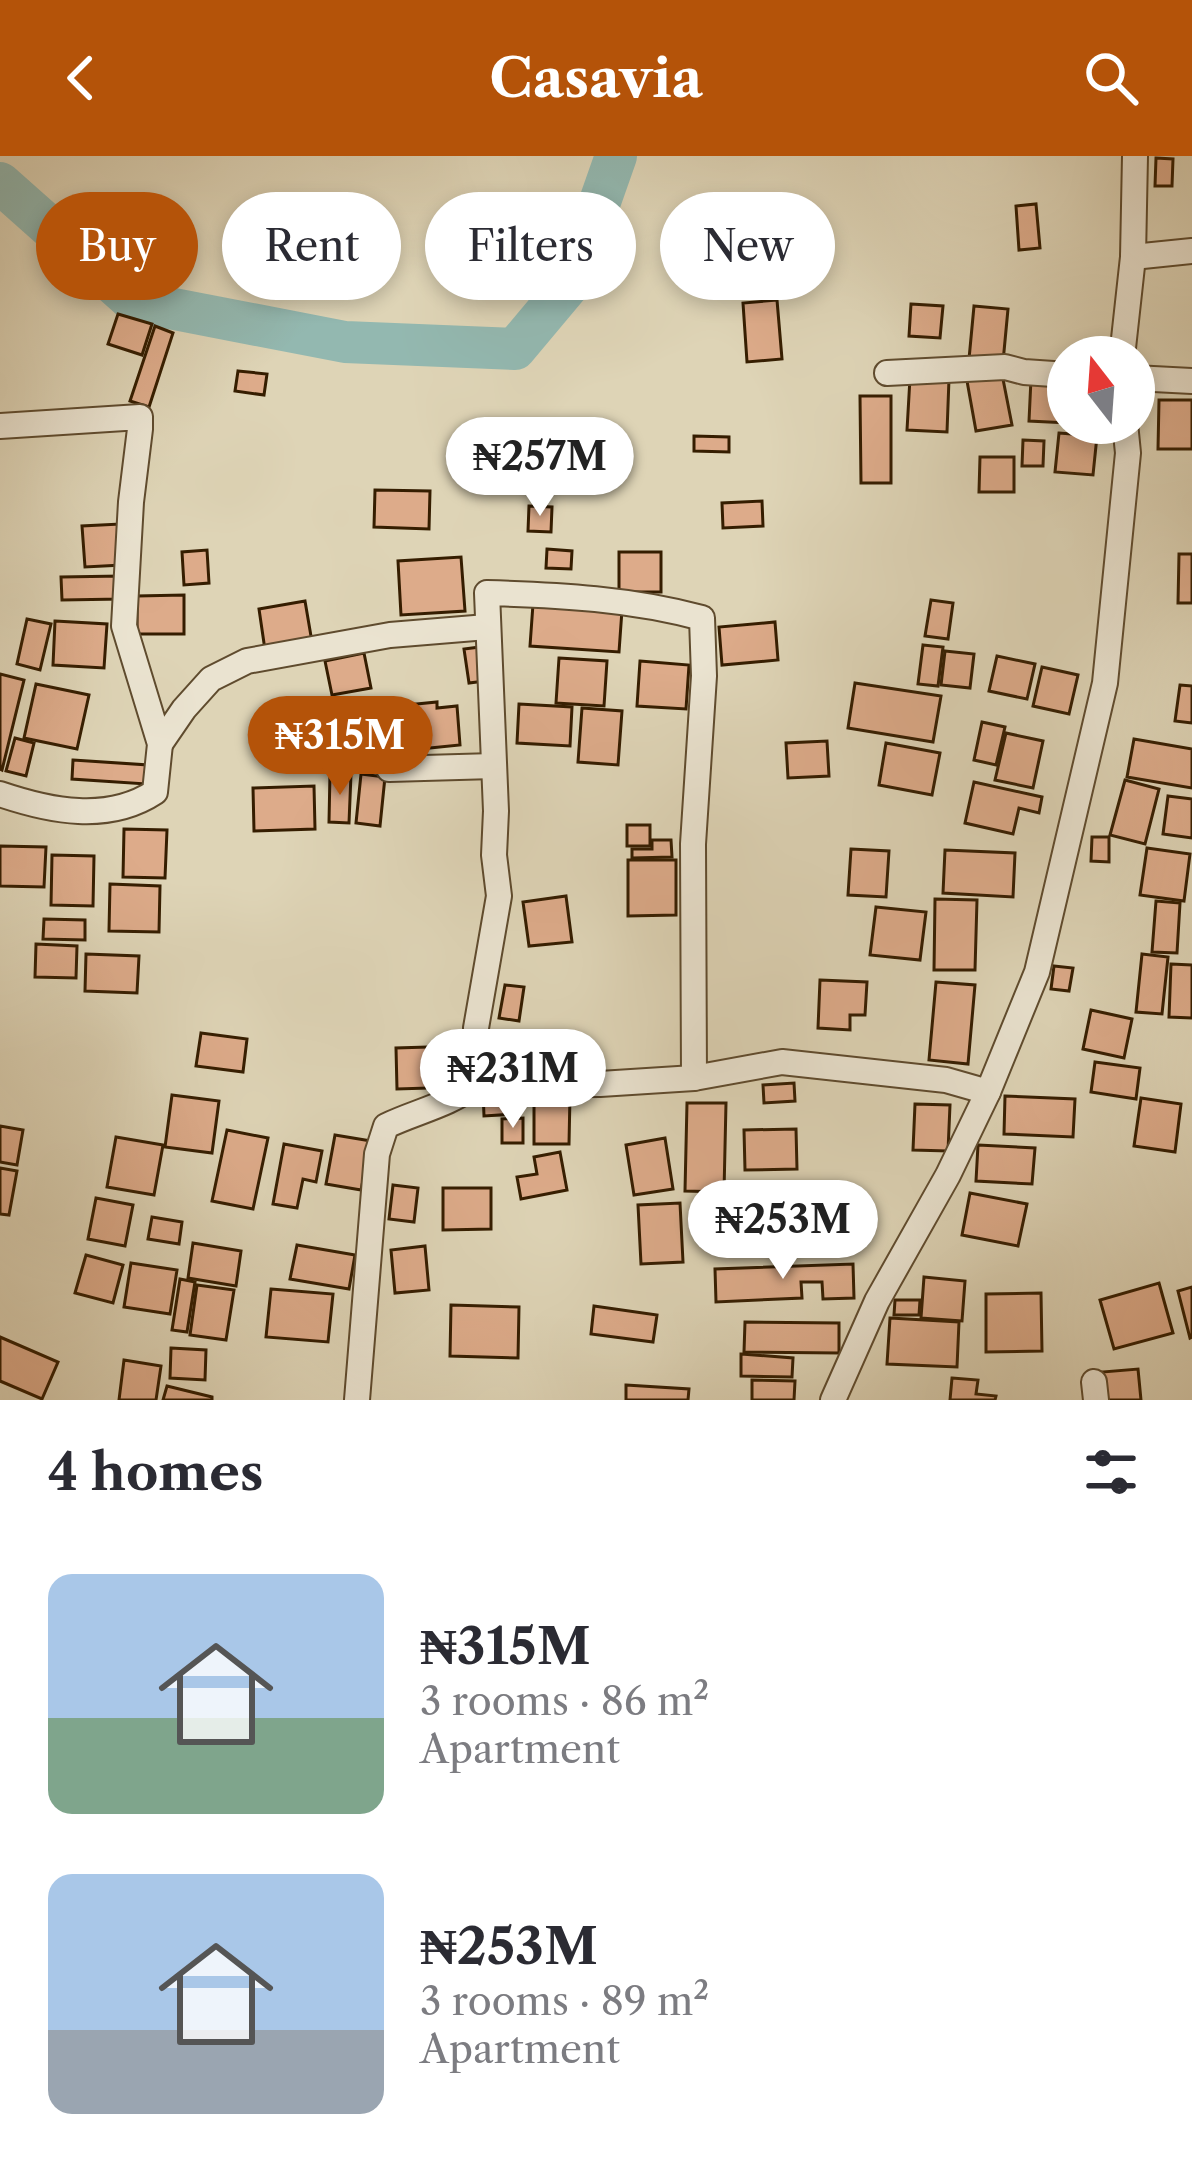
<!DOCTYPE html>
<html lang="en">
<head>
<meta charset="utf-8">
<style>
	body { margin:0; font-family:"Libre Caslon Text",serif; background:#f7f7f7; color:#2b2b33; height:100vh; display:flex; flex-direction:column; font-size:45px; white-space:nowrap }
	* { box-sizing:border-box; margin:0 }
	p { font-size:39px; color:#7c7c81 }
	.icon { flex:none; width:66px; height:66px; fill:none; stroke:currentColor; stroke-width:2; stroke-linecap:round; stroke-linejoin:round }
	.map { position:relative; height:1244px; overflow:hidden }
	.sheet { display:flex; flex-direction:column; background:#fff; flex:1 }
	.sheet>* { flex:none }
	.guide { position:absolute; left:36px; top:36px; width:1122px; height:108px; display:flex; gap:24px }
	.needle { width:78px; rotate:343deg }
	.tools { position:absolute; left:1047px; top:180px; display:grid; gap:24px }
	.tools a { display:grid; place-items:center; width:108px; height:108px; border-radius:50%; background:#fff; box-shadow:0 6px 18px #0003; font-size:60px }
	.price { position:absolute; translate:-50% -102px; padding:0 27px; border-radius:42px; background:#fff; color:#222; font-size:39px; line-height:78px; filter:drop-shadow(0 3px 6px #0008) }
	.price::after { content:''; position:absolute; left:50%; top:72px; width:36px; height:27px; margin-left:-18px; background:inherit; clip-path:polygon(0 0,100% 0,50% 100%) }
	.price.on { background:#b45309; color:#fff }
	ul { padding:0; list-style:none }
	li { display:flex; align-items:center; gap:36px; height:300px; padding:0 48px }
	li span { display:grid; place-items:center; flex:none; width:336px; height:240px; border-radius:24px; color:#555 }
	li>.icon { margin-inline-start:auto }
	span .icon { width:144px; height:144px; fill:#fffc; stroke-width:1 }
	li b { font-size:51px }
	h2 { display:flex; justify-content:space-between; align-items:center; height:144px; padding:0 48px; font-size:51px }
	.pill { padding:0 42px; border-radius:54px; background:#fff; box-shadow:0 6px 18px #0003; font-size:42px; line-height:108px }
	.pill.on { background:#b45309; color:#fff }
	header { display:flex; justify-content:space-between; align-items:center; height:156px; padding:0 48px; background:#b45309; color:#fff; font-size:54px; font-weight:700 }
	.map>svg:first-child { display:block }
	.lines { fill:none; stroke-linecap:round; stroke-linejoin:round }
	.river { stroke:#93b8b0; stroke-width:42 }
	.building { fill:#ddab8a; stroke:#351d00; stroke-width:3 }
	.street-casing { stroke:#5f4b2e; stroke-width:28 }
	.street { stroke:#eae3d0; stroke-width:24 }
</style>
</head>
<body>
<header><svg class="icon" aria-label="back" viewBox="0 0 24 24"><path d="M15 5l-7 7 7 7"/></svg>Casavia<svg class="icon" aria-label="search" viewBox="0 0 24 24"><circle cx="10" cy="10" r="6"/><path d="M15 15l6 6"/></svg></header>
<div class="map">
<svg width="1192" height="1244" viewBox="0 0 1192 1244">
	<rect width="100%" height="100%" fill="#ded4b6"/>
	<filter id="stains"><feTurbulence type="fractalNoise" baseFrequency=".00167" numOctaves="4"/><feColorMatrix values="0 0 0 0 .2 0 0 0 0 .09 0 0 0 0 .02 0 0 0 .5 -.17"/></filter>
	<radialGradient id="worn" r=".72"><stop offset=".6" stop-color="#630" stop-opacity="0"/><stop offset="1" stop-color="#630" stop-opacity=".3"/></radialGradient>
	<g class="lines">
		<path class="river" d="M 0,27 L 133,145 L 345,186 L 515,193 L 572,125 L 616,0"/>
	</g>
	<g class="building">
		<path d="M 1156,2 L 1173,3 L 1172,30 L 1155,30 Z"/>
		<path d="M 1036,48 L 1040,92 L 1019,94 L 1016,50 Z"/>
		<path d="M 777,144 L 782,203 L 747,206 L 743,147 Z"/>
		<path d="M 911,148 L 943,150 L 940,182 L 909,180 Z"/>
		<path d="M 974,150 L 1008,153 L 1003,206 L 969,203 Z"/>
		<path d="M 118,158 L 152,168 L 142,199 L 108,188 Z"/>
		<path d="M 155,170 L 173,177 L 149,251 L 130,245 Z"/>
		<path d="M 238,215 L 267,218 L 264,239 L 235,235 Z"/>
		<path d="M 1002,218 L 1012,269 L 976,275 L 967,225 Z"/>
		<path d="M 910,222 L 949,223 L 947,276 L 907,274 Z"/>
		<path d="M 1031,223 L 1068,225 L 1068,267 L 1029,265 Z"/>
		<path d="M 860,240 L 891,240 L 891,327 L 861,327 Z"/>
		<path d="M 1159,244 L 1192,244 L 1192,293 L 1158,293 Z"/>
		<path d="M 1059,277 L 1097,280 L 1093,319 L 1055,316 Z"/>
		<path d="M 694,280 L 729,281 L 729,296 L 694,295 Z"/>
		<path d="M 1023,284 L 1044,285 L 1043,310 L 1022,310 Z"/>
		<path d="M 980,301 L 1014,301 L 1014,336 L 979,336 Z"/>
		<path d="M 375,334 L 430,335 L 429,373 L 374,371 Z"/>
		<path d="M 762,345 L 763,370 L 723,372 L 722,347 Z"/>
		<path d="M 529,350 L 552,351 L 551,376 L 528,375 Z"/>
		<path d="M 120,368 L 122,409 L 85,411 L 82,370 Z"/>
		<path d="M 547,393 L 572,395 L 571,413 L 546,412 Z"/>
		<path d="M 207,394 L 209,427 L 184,429 L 182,396 Z"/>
		<rect x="619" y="396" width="42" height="40"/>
		<path d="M 1179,398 L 1192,398 L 1192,447 L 1178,447 Z"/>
		<path d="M 461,401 L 465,455 L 401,459 L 398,405 Z"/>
		<path d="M 121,420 L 121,443 L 62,444 L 61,421 Z"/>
		<path d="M 184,439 L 184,478 L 137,478 L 137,440 Z"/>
		<path d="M 931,444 L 953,447 L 948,483 L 925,480 Z"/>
		<path d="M 305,445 L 312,486 L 265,494 L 259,453 Z"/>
		<path d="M 533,448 L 622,454 L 619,496 L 530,490 Z"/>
		<path d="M 27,463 L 51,468 L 40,514 L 17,508 Z"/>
		<path d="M 55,465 L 107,468 L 104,512 L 53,509 Z"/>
		<path d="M 775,466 L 778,504 L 722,509 L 719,471 Z"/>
		<path d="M 923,489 L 943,491 L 938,530 L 918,528 Z"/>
		<path d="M 480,491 L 485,525 L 469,527 L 464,493 Z"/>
		<path d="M 945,495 L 974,498 L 970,532 L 941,529 Z"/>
		<path d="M 364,497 L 371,532 L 332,539 L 325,505 Z"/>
		<path d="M 997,500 L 1035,508 L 1027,543 L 989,535 Z"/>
		<path d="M 559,502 L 607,505 L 604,550 L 556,547 Z"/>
		<path d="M 640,505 L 689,509 L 686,553 L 637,550 Z"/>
		<path d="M 1042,511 L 1078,519 L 1069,558 L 1033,550 Z"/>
		<path d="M 0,518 L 24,524 L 2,614 L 0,613 Z"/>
		<path d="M 855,527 L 941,540 L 933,586 L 848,572 Z"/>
		<path d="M 36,528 L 89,539 L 77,593 L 24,582 Z"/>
		<path d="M 1180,529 L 1192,530 L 1192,567 L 1175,565 Z"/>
		<path d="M 437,546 L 437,552 L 457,550 L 460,589 L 390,596 L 386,551 Z"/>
		<path d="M 375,547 L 381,594 L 359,597 L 353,550 Z"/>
		<path d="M 519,548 L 572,551 L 570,590 L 517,587 Z"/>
		<path d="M 582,552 L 622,555 L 618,609 L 578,606 Z"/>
		<path d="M 982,566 L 1005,571 L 996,609 L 974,604 Z"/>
		<path d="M 1006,577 L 1043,585 L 1033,632 L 995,624 Z"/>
		<path d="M 15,582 L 34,587 L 26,620 L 6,615 Z"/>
		<path d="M 1134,583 L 1192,593 L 1192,632 L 1127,621 Z"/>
		<path d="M 827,585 L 829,620 L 788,622 L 786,587 Z"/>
		<path d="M 886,587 L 940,597 L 932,639 L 879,629 Z"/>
		<path d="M 73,604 L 148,609 L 146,628 L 72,623 Z"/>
		<path d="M 330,617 L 351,618 L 349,667 L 329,666 Z"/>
		<path d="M 361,618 L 385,621 L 380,670 L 356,667 Z"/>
		<path d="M 1125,624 L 1159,633 L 1145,688 L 1110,679 Z"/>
		<path d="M 974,626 L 1042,641 L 1039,657 L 1019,652 L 1013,678 L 965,667 Z"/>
		<path d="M 314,630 L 315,673 L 254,675 L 253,632 Z"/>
		<path d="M 1168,640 L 1192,643 L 1192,682 L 1163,678 Z"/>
		<rect x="627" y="669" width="23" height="21"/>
		<path d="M 124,673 L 167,674 L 165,722 L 123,721 Z"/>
		<path d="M 1092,681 L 1109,681 L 1109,706 L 1091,705 Z"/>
		<path d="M 652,684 L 671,684 L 672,701 L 632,702 L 632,693 L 652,693 Z"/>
		<path d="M 0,690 L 46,691 L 44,731 L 0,730 Z"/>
		<path d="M 1147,692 L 1190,698 L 1184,745 L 1140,739 Z"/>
		<path d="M 851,693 L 889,695 L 886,741 L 848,739 Z"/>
		<path d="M 945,694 L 1015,697 L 1013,741 L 943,737 Z"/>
		<path d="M 52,699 L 94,700 L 93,750 L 51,749 Z"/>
		<path d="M 628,704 L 676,704 L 676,759 L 628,760 Z"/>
		<path d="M 110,728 L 160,730 L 159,776 L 109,775 Z"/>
		<path d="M 566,740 L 572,786 L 529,790 L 523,746 Z"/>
		<path d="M 935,743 L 977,744 L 975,814 L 934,814 Z"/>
		<path d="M 1156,745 L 1180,747 L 1177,797 L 1152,796 Z"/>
		<path d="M 876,751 L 926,756 L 920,804 L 870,799 Z"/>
		<path d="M 44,763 L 85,764 L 85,784 L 43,783 Z"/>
		<path d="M 36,788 L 77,790 L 76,822 L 35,821 Z"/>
		<path d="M 86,798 L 139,800 L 137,837 L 85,835 Z"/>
		<path d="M 1142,798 L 1168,801 L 1162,858 L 1136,856 Z"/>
		<path d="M 1171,808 L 1192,809 L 1192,862 L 1169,861 Z"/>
		<path d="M 1054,810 L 1073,812 L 1069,835 L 1051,833 Z"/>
		<path d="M 820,824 L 867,826 L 865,859 L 850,859 L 850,874 L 818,872 Z"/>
		<path d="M 936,826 L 975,829 L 968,908 L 929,904 Z"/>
		<path d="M 505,829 L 524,831 L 519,865 L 499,862 Z"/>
		<path d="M 1091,854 L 1132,863 L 1124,902 L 1083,893 Z"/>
		<path d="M 201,877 L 247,883 L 243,916 L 196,910 Z"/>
		<path d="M 461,890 L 461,931 L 397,933 L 396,892 Z"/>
		<path d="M 1095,906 L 1140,912 L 1136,943 L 1091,936 Z"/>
		<path d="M 794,927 L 795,945 L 764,947 L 763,929 Z"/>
		<path d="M 514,934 L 516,958 L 484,960 L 483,936 Z"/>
		<path d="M 172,939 L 219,945 L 212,997 L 165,991 Z"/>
		<path d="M 534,939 L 570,939 L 569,988 L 534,988 Z"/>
		<path d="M 1005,940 L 1075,943 L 1073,981 L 1004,978 Z"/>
		<path d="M 1141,942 L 1181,948 L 1175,996 L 1134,990 Z"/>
		<path d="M 687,947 L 726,947 L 724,1036 L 685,1035 Z"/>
		<path d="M 915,948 L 950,949 L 948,995 L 913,994 Z"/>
		<path d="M 523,962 L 523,987 L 502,987 L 502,963 Z"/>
		<path d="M 0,970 L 23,974 L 17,1009 L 0,1006 Z"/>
		<path d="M 796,973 L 797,1013 L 745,1014 L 744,974 Z"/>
		<path d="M 227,974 L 268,982 L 253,1053 L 212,1045 Z"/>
		<path d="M 335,979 L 371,985 L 361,1034 L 326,1028 Z"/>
		<path d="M 116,981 L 163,989 L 154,1039 L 107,1031 Z"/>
		<path d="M 665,982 L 673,1033 L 634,1039 L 626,989 Z"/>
		<path d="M 284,988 L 322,995 L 316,1026 L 303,1023 L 297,1052 L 273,1048 Z"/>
		<path d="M 978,989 L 1035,992 L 1032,1028 L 976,1025 Z"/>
		<path d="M 560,996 L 567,1034 L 521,1043 L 517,1021 L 537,1018 L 534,1001 Z"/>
		<path d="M 0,1012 L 17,1015 L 9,1059 L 0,1058 Z"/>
		<path d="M 393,1029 L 418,1032 L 414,1066 L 389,1063 Z"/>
		<path d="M 443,1032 L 491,1032 L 491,1073 L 443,1074 Z"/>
		<path d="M 970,1037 L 1027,1048 L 1018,1090 L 962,1079 Z"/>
		<path d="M 796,1040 L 799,1082 L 749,1087 L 746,1045 Z"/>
		<path d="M 96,1042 L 133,1049 L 125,1090 L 88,1083 Z"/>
		<path d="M 680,1047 L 683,1106 L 641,1108 L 638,1049 Z"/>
		<path d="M 152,1061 L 182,1066 L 179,1088 L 148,1083 Z"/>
		<path d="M 193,1087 L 241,1095 L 236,1130 L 188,1122 Z"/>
		<path d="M 297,1089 L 355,1099 L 349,1133 L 290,1123 Z"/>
		<path d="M 425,1090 L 429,1134 L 395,1137 L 391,1094 Z"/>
		<path d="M 86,1099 L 123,1109 L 113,1147 L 75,1137 Z"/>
		<path d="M 131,1107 L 177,1114 L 170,1158 L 124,1151 Z"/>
		<path d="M 853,1108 L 854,1142 L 823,1143 L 822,1126 L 801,1126 L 802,1142 L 716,1146 L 715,1113 Z"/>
		<path d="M 924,1121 L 965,1125 L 962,1165 L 921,1162 Z"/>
		<path d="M 180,1123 L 195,1126 L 187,1176 L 172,1174 Z"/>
		<path d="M 1159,1127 L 1173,1177 L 1114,1193 L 1100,1144 Z"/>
		<path d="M 197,1129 L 234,1134 L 226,1184 L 190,1179 Z"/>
		<path d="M 1192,1131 L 1192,1181 L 1190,1182 L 1178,1135 Z"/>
		<path d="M 271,1133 L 333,1138 L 328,1186 L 266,1181 Z"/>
		<path d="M 1041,1137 L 1042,1195 L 986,1196 L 986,1138 Z"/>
		<path d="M 895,1144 L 920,1144 L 919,1159 L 894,1159 Z"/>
		<path d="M 451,1149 L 519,1151 L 518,1202 L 450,1200 Z"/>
		<path d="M 594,1150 L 657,1159 L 653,1186 L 591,1178 Z"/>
		<path d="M 890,1162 L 959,1166 L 957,1211 L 887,1208 Z"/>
		<path d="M 745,1166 L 839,1167 L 839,1197 L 744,1196 Z"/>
		<path d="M 0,1181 L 58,1206 L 42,1243 L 0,1225 Z"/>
		<path d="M 171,1192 L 206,1194 L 205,1224 L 170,1222 Z"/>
		<path d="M 741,1198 L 793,1202 L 792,1221 L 741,1220 Z"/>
		<path d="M 124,1204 L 161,1210 L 156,1244 L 119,1244 Z"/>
		<path d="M 1138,1213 L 1141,1244 L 1105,1244 L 1102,1216 Z"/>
		<path d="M 952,1222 L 978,1224 L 976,1238 L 996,1240 L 995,1244 L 950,1244 Z"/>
		<path d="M 752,1224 L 795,1225 L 794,1244 L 752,1244 Z"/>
		<path d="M 626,1229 L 689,1233 L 688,1244 L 626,1244 Z"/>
		<path d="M 167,1230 L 212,1241 L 212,1244 L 163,1244 Z"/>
	</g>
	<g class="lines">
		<defs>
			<g id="street">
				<path d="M 1133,101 L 1192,95"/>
				<path d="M 1122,201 L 1133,101 L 1135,0"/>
				<path d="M 887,217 L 1005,211 L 1024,216 L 1068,219"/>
				<path d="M 1134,222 L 1192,225"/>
				<path d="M 0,270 L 140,261 L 140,273 L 131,346 L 124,470 L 160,588 L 155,636 C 108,667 50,655 0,638"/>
				<path d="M 160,588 L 184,553 L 211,523 L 247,505 L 390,479 L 487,471"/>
				<path d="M 389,613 L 494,610"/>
				<path d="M 475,929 L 476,872 L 499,740 L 494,699 L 496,655 L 487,437 C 560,439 632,443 702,462 L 704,520 L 693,688 L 694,922"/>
				<path d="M 1094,1226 L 1096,1244"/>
				<path d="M 357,1244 L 377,998 L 386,970 C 415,956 449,949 475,929 L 600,928 L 694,922 L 782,906 L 946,924 L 988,936"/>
				<path d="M 833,1244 L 877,1145 L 948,1019 L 988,936 L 1037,816 L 1105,527 L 1128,297 L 1125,267"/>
			</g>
		</defs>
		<use href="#street" class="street-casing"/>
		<use href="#street" class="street"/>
	</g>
	<rect width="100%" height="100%" filter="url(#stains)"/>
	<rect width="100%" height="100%" fill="url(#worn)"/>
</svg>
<div class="tools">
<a><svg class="needle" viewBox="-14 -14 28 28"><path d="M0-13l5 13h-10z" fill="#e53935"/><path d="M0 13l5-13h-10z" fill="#7c7c81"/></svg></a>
</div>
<b class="price" style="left:540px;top:363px">₦257M</b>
<b class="price on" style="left:340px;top:642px">₦315M</b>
<b class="price" style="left:513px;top:975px">₦231M</b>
<b class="price" style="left:783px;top:1126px">₦253M</b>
<div class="guide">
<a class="pill on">Buy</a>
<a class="pill">Rent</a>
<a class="pill">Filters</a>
<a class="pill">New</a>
</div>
</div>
<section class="sheet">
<h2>4 homes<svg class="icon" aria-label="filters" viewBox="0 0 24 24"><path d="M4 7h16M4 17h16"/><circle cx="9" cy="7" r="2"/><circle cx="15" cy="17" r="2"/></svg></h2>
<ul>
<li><span style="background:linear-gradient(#a9c7e8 60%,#7fa58c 0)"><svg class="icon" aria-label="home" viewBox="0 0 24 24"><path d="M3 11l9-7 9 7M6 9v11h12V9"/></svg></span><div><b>₦315M</b><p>3 rooms · 86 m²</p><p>Apartment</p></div></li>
<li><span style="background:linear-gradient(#a9c7e8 65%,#9aa5b1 0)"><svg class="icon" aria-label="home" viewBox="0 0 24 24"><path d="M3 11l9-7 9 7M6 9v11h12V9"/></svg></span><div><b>₦253M</b><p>3 rooms · 89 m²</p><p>Apartment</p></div></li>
</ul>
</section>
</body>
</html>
